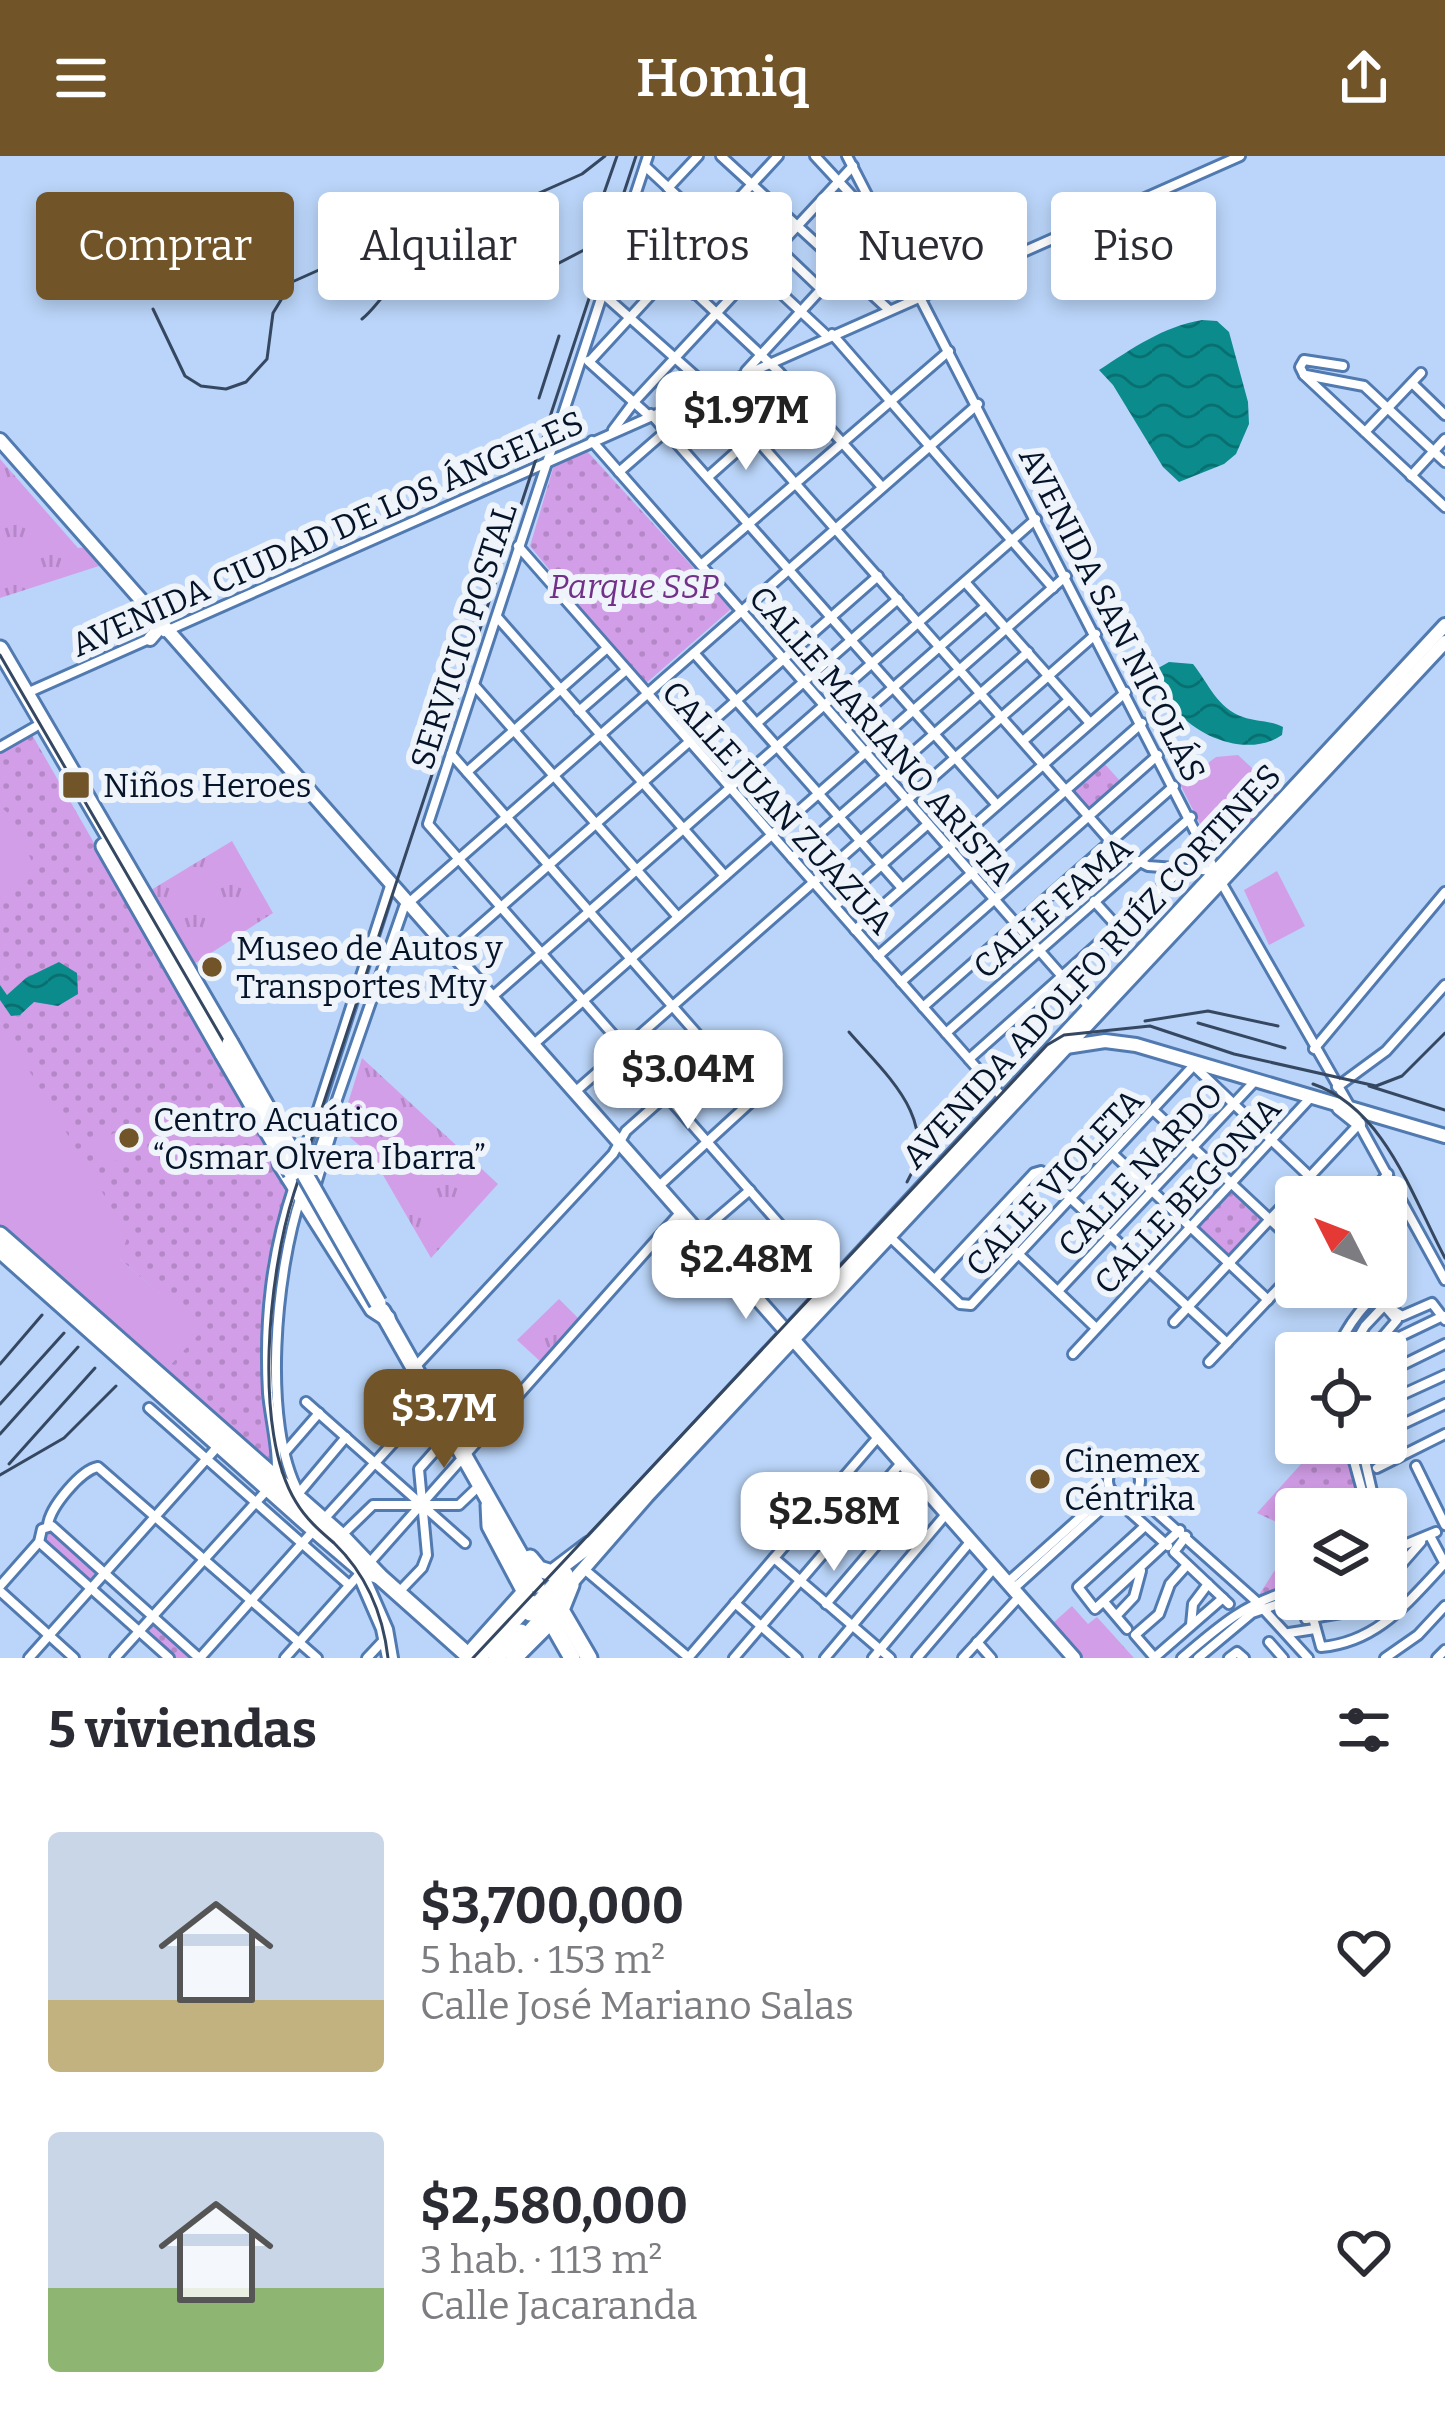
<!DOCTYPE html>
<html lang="es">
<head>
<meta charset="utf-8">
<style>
	body { margin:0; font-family:Bitter,serif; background:#f7f7f7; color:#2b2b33; height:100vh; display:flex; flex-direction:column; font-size:45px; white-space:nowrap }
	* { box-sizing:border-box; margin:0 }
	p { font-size:39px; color:#7c7c81 }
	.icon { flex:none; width:66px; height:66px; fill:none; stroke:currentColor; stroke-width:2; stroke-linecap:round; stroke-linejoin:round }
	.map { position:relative; height:1502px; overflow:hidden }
	.details { display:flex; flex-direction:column; background:#fff; flex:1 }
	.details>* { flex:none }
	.hud { position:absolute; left:36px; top:36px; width:1374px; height:108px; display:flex; gap:24px }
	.needle { width:78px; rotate:312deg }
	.buttons { position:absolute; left:1275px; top:1020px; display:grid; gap:24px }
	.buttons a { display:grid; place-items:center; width:132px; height:132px; border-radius:12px; background:#fff; box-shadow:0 6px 18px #0003; font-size:60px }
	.price { position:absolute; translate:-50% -102px; padding:0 27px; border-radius:24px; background:#fff; color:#222; font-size:39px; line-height:78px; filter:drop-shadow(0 3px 6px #0008) }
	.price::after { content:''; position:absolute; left:50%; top:72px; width:36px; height:27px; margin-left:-18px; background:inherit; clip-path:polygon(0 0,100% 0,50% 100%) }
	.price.current { background:#715428; color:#fff }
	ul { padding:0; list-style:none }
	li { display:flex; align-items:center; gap:36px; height:300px; padding:0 48px }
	li span { display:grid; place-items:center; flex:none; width:336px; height:240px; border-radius:12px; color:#555 }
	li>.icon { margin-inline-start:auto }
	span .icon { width:144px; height:144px; fill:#fffc; stroke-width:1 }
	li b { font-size:51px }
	h2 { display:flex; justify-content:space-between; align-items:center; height:144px; padding:0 48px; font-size:51px }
	.chip { padding:0 42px; border-radius:12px; background:#fff; box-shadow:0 6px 18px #0003; font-size:42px; line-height:108px }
	.chip.current { background:#715428; color:#fff }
	header { display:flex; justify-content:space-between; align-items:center; height:156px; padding:0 48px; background:#715428; color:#fff; font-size:54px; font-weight:600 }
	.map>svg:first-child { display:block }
	.grass { fill:url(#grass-tufts) }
	.park { fill:url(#park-dots) }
	.garden { fill:#d39ee8 }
	.water { fill:url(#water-waves) }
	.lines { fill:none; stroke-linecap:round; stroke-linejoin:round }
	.minor-casing { stroke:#517ab1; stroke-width:14 }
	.major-casing { stroke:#517ab1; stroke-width:18 }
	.highway-casing { stroke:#517ab1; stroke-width:21 }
	.minor { stroke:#fff; stroke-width:8 }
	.major { stroke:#fff; stroke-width:12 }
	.highway { stroke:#fff; stroke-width:15 }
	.rail { stroke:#364861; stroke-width:3 }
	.highway-bridge-casing { stroke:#517ab1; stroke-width:21; stroke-linecap:butt }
	.highway-bridge { stroke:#fff; stroke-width:15 }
	.poi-dot { fill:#715428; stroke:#eff4fa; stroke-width:4.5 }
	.labels { text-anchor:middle; stroke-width:12; stroke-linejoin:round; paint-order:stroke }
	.street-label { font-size:33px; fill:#051429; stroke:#eff4fa }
	.park-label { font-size:33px; font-style:italic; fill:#723189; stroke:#eff4fa }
	.poi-label { font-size:33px; fill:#051429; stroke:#eff4fa; text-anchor:start }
</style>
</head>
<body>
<header><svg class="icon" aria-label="menu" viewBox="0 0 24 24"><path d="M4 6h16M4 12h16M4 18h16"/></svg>Homiq<svg class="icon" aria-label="share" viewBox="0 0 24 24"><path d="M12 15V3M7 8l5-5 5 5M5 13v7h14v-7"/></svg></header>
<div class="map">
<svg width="1445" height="1502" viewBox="0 0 1445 1502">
	<defs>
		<pattern id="grass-tufts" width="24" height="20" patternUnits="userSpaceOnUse" patternTransform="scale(3)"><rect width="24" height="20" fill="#d39ee8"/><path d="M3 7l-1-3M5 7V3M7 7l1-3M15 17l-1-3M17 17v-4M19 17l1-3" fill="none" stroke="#b487c7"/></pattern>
		<pattern id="park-dots" width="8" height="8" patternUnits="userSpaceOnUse" patternTransform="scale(3)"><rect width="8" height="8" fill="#d39ee8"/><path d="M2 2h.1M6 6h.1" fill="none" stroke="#b487c7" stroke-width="1.8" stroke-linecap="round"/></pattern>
		<pattern id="water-waves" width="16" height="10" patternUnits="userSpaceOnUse" patternTransform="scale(3)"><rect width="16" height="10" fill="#0b8b8c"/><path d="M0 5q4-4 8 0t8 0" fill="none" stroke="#097072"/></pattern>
	</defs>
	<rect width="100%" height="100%" fill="#bad5f9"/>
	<g class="grass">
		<path d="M 0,303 L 78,392 L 88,391 L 102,409 L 0,442 Z"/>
		<path d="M 232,685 L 273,757 L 194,808 L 151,734 Z"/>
		<path d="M 362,902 L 498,1028 L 431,1102 L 372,1000 L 340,973 Z"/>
		<path d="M 559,1143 L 579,1163 L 542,1207 L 517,1184 Z"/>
		<path d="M 1072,1450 L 1088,1468 L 1097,1461 L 1134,1502 L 1083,1502 L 1053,1467 Z"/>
	</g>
	<g class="park">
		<path d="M 586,294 L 731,453 L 644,529 L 530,390 L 554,309 Z"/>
		<path d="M 31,577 L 289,1027 L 268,1104 L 263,1140 L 273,1317 L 162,1218 L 201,1175 L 120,1103 L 0,866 L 0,595 Z"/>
		<path d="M 1102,605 L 1121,626 L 1087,654 L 1071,632 Z"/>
		<path d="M 1230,1032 L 1267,1064 L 1231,1103 L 1195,1071 Z"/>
		<path d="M 1320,1287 L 1345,1287 L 1365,1353 L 1296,1353 L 1296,1375 L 1257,1357 Z"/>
		<path d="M 51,1375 L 100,1418 L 91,1427 L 43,1385 Z"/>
		<path d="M 1296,1381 L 1296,1427 L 1259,1439 Z"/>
		<path d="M 154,1464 L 195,1502 L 173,1502 L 144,1475 Z"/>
	</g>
	<g class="garden">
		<path d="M 1238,599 L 1279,637 L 1216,700 L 1180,628 L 1216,601 Z"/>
		<path d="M 0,650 L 10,659 L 34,710 L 25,731 L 0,743 Z"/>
		<path d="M 1277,715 L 1305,770 L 1269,789 L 1244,734 Z"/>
		<path d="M 0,866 L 128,1079 L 120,1103 L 202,1175 L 162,1218 L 0,1075 Z"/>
		<path d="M 155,954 L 167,975 L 104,1011 L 91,990 Z"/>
	</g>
	<g class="water">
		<path d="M 1202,164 L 1217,165 L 1229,176 L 1248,246 L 1249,268 L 1236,298 L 1224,308 L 1179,326 L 1163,311 L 1113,229 L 1099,214 C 1133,192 1162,171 1202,164 Z"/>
		<path d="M 1169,506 L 1193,508 C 1209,528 1217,552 1243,561 C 1256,566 1270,564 1283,571 L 1282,579 C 1250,601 1201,583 1178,556 C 1168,545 1161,529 1153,515 Z"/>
		<path d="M 59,806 L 77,817 L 78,838 L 58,850 L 34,846 L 20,859 L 11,860 L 0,844 L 0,829 L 7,839 L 26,822 Z"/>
	</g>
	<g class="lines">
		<defs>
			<g id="minor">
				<path d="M 648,0 L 428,668 L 832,1128"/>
				<path d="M 721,0 L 888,153"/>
				<path d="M 815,0 L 879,69"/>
				<path d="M 847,0 L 1221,726 L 1349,949"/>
				<path d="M 645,10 L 704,65"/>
				<path d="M 668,32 L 698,0"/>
				<circle cx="712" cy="73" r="11"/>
				<path d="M 719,64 L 778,0"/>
				<path d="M 625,71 L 779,216 L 882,331"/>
				<path d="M 720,80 L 827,180"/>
				<path d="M 777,91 L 821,133"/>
				<path d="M 603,138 L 720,242 L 1120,696 L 1148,710 L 1215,715"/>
				<path d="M 694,138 L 711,117"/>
				<path d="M 832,178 L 1053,432"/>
				<path d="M 588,205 L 648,259"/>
				<path d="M 590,205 L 704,81"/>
				<path d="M 746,215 L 882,67"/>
				<path d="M 1304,219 L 1445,351"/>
				<path d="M 1304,219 L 1300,211 L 1304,204 L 1343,210"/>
				<path d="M 1306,219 L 1364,230 L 1445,306"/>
				<path d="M 1412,227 L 1445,259"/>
				<path d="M 651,258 L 997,649"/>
				<path d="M 613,274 L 634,246 L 853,10"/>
				<path d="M 1365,276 L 1421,217"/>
				<path d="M 592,285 L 1089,851"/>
				<path d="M 619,316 L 666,275"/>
				<path d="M 1411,320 L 1445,283"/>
				<path d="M 708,321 L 754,280"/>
				<path d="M 518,390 L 1004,943"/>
				<path d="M 701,409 L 949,195"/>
				<path d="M 965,426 L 1090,567"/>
				<path d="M 497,461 L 725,720"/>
				<path d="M 164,476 L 1240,0"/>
				<path d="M 694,497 L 902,732"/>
				<path d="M 474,529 L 678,761"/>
				<path d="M 27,537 L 151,482"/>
				<path d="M 579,555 L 625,515"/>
				<path d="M 757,567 L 898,443"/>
				<path d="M 846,573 L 986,450"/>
				<path d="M 1023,585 L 1069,544"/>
				<path d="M 0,591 L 35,571"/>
				<path d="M 451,598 L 754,943 L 659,1030"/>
				<path d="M 467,616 L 606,493"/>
				<path d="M 792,702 L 1028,496"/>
				<path d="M 1094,745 L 1124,778"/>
				<path d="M 835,750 L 928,668"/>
				<path d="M 855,774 L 1126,536"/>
				<path d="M 452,794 L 878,420"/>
				<path d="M 878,800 L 1142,567"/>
				<path d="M 901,826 L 1158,599"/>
				<path d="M 492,841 L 1036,363"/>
				<path d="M 923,851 L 1174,630"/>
				<path d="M 946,877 L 1191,661"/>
				<path d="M 534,888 L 1066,420"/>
				<path d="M 1314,893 L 1445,736"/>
				<path d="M 969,903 L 1182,713"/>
				<path d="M 1194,910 L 1331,1041"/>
				<path d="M 1337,931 L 1386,895 L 1445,829"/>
				<path d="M 576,935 L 1096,478"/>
				<path d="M 1153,954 L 1296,1088"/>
				<path d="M 1359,968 L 1445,1124"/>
				<path d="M 1113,998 L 1268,1144"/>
				<path d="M 300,1009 L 391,727"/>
				<path d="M 310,1021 L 404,751 L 978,248"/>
				<path d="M 316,1028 L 333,972"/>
				<path d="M 1366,1041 L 1388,1018"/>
				<path d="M 987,1068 L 1096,1172"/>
				<path d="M 700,1077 L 750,1034"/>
				<path d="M 889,1080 L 960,1148 L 971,1149 L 1195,908"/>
				<path d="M 935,1123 L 1034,1017 L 1041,1015 L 1227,1187"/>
				<path d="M 742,1124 L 792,1081"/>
				<path d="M 1058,1135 L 1256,924"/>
				<path d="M 1386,1150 L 1402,1160 L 1432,1147 L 1445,1164"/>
				<path d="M 1174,1166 L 1359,968"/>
				<path d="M 1374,1191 L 1397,1164 L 1383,1148"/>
				<path d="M 1372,1194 L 1443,1160"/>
				<path d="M 1336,1197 C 1345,1172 1369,1137 1394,1129 L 1397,1136 L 1365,1170 L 1349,1197"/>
				<path d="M 1073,1198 L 1312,940"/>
				<path d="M 1209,1206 L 1296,1114"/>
				<path d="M 416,1210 L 613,998 L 626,975 L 714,897"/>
				<path d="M 1386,1217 L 1445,1188"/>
				<path d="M 306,1246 L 465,1387"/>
				<path d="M 1386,1246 L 1445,1219"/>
				<path d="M 149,1252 L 349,1429"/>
				<path d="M 1386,1276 L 1445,1248"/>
				<path d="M 1349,1287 L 1367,1353"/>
				<path d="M 1361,1287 L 1376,1353"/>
				<path d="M 1382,1287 L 1387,1306"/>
				<path d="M 286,1295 L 319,1257"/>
				<circle cx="1124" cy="1325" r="16"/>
				<path d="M 1416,1310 L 1445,1369"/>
				<path d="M 1377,1312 L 1445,1278"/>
				<path d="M 276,1322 C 280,1301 270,1261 268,1237 C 264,1164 271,1099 294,1030"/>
				<path d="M 299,1337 C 261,1267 276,1115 301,1040"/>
				<path d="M 299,1337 L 346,1281"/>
				<path d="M 1135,1337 L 1256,1445 L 1308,1502"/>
				<path d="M 1129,1355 L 1168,1390"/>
				<path d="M 324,1363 L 431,1245"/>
				<path d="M 48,1369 C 50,1351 81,1314 98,1311 L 317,1502"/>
				<path d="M 1145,1370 L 1078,1431 L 1095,1453 L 1180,1374"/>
				<path d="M 342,1379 L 373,1349 L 459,1349 L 480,1329"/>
				<path d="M 1186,1380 L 1174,1396 L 1229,1448"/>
				<path d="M 1430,1380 L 1445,1408"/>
				<path d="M 39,1386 L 169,1502"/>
				<path d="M 774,1402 L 890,1502"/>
				<path d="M 1398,1412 L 1402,1390 L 1436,1376"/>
				<path d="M 584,1413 L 688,1501"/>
				<path d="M 363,1416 L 388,1473 L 393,1502"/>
				<path d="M 358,1420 L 381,1473 L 387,1502"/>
				<path d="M 1008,1426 L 1111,1334"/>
				<path d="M 1386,1426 L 1421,1386"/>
				<path d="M 0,1430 L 39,1386 L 42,1373 L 52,1370 L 199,1502"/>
				<path d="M 1013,1433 L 1117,1339"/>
				<path d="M 0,1435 L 74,1502"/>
				<path d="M 398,1437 L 422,1412 L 427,1399 L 419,1313 L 450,1278"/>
				<path d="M 735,1447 L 797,1502"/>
				<path d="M 1105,1447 L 1127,1473"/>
				<path d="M 826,1448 L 925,1332"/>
				<path d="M 1117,1459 L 1134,1441 L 1141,1415"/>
				<path d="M 1313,1462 L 1321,1491 C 1378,1486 1408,1446 1445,1407"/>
				<path d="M 1306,1463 L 1341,1457 L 1368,1443"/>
				<path d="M 1191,1469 L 1193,1448 L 1208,1428"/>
				<path d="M 1289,1477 L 1315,1473"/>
				<path d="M 977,1486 L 991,1502"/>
				<path d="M 1269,1486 L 1283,1502"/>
				<path d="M 29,1502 L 219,1289"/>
				<path d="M 115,1502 L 267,1334"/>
				<path d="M 200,1502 L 314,1374"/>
				<path d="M 285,1502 L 680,1057"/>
				<path d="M 367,1502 L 383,1485"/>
				<path d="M 688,1502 L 879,1280"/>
				<path d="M 734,1502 L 901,1307"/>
				<path d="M 825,1502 L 947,1357"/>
				<path d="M 873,1502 L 970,1386"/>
				<path d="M 917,1502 L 994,1412"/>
				<path d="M 963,1502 L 1019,1441"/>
				<path d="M 1154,1502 L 1223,1442"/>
				<path d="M 1155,1502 L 1135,1479 L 1159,1458 L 1170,1428 L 1187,1409"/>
				<path d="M 1182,1502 C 1219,1470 1248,1445 1296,1433"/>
				<path d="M 1198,1502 L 1252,1457 L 1296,1442"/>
				<path d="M 1229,1502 L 1237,1496 L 1244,1502"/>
				<path d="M 1385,1502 L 1418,1479 L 1445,1450"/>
				<path d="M 1437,1502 L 1445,1494"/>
			</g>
			<g id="major">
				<path d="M 0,284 L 1074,1502"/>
				<path d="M 150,483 L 156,476 L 157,463"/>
				<path d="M 1066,891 L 1105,885 L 1136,889 L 1445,980"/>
				<path d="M 1339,952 L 1359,968"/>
				<path d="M 585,1394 L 1445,469"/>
				<path d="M 518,1488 L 647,1340 L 1445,486"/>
				<path d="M 480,1502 L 533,1446"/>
			</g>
			<g id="highway">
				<path d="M 0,493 L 230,887"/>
				<path d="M 104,690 L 223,898"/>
				<path d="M 281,1008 L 373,1153 L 387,1162"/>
				<path d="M 0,1079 L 341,1380 L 379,1420 L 470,1501"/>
				<path d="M 0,1094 L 315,1374 L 362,1414 L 379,1420"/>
				<path d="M 382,1155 L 537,1429"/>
				<path d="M 530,1402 L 539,1413 L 552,1417 L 589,1389"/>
				<path d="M 571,1429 L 561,1454 L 589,1502"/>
				<path d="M 530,1457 L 565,1418"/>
				<path d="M 548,1460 L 572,1502"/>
				<path d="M 474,1493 L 525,1436 L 490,1370 L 489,1349"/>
				<path d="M 496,1502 L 521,1476"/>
				<path d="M 514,1502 L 551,1465"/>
			</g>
		</defs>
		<use href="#minor" class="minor-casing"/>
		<use href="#major" class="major-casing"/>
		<use href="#highway" class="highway-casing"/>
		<use href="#minor" class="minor"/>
		<use href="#major" class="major"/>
		<use href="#highway" class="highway"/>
		<g class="rail">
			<path d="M 350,87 L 396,68 L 463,68 L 483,62 L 582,18 L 605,0"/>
			<path d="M 511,132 L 584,94 L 617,0"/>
			<path d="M 353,142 L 397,119"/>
			<path d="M 153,153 L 185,220 L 201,230 L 226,233 L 246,226 L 267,203 L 273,157 L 292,126 L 366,93 L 416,91"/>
			<path d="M 362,163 C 388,141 401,107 429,87"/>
			<path d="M 539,242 L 559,180"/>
			<path d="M 0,499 L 279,981"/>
			<path d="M 1145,865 L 1208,855 L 1278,870"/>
			<path d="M 1198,867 L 1285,892"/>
			<path d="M 849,876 C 886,919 942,965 907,1026"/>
			<path d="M 1313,928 C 1384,952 1412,1040 1445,1102"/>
			<path d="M 1369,930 L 1445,954"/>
			<path d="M 0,1208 L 42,1159"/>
			<path d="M 0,1248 L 64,1177"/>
			<path d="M 0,1278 L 78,1191"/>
			<path d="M 9,1308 L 95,1212"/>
			<path d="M 0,1319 L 64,1282 L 116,1230"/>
			<path d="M 388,1502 C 383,1458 366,1418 334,1387 C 320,1375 306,1363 296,1346 C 252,1275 269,1115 294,1037 L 636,0"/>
			<path d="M 473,1502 L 1047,889 L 1064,879 L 1150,870 L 1234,898 L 1376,930 L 1402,920 L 1445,877"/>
		</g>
		<defs>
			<g id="highway-bridge">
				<path d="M 230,887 L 378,1147"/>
				<path d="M 223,898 L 292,1017"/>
			</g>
		</defs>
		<use href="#highway-bridge" class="highway-bridge-casing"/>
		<use href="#highway-bridge" class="highway-bridge"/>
	</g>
	<g class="poi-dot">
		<rect x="61" y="614" width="30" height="30" rx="6"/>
		<circle cx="212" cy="811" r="12"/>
		<circle cx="129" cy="982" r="12"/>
		<circle cx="1040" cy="1323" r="12"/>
	</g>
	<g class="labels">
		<g class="street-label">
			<text transform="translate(327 377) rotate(-24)" y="12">AVENIDA CIUDAD DE LOS ÁNGELES</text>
			<text transform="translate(1113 458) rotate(63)" y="12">AVENIDA SAN NICOLÁS</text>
			<text transform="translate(463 480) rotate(-72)" y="12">SERVICIO POSTAL</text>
			<text transform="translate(882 579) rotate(49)" y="12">CALLE MARIANO ARISTA</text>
			<text transform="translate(778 651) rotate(48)" y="12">CALLE JUAN ZUAZUA</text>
			<text transform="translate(1052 751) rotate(-41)" y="12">CALLE FAMA</text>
			<text transform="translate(1091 810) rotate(-47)" y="12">AVENIDA ADOLFO RUÍZ CORTINES</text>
			<text transform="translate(1140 1013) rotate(-47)" y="12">CALLE NARDO</text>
			<text transform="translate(1054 1026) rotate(-47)" y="12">CALLE VIOLETA</text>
			<text transform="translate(1187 1039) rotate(-47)" y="12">CALLE BEGONIA</text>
		</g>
		<g class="park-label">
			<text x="634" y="442">Parque SSP</text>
		</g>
		<g class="poi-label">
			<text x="103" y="641">Niños Heroes</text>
			<text x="236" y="804">Museo de Autos y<tspan x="236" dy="38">Transportes Mty</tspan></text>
			<text x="153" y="975">Centro Acuático<tspan x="153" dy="38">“Osmar Olvera Ibarra”</tspan></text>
			<text x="1064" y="1316">Cinemex<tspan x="1064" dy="38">Céntrika</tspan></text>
		</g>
	</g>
</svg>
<div class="buttons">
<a><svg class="needle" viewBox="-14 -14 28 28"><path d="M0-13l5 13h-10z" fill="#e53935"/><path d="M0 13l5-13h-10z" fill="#7c7c81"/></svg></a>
<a><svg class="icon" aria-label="locate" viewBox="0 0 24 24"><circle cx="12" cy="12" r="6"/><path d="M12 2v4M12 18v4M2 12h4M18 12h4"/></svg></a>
<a><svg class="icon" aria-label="layers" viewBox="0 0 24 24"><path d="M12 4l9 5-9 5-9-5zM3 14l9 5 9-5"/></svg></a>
</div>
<b class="price" style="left:746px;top:317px">$1.97M</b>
<b class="price" style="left:688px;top:976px">$3.04M</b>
<b class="price" style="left:746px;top:1166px">$2.48M</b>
<b class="price current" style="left:444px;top:1315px">$3.7M</b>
<b class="price" style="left:834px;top:1418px">$2.58M</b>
<div class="hud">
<a class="chip current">Comprar</a>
<a class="chip">Alquilar</a>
<a class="chip">Filtros</a>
<a class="chip">Nuevo</a>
<a class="chip">Piso</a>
</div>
</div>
<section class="details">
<h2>5 viviendas<svg class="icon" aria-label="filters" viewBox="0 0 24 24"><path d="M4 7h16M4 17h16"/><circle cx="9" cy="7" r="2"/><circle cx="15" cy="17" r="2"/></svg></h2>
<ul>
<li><span style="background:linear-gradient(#c9d6e8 70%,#c2b280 0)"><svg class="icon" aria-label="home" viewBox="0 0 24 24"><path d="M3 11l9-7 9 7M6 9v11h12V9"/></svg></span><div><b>$3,700,000</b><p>5 hab. · 153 m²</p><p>Calle José Mariano Salas</p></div><svg class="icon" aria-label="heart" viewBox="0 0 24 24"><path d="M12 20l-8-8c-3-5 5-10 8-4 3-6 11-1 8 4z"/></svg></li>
<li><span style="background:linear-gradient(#c9d6e8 65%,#8fb573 0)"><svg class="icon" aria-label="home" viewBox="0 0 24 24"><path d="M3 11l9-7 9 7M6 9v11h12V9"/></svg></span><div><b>$2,580,000</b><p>3 hab. · 113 m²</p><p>Calle Jacaranda</p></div><svg class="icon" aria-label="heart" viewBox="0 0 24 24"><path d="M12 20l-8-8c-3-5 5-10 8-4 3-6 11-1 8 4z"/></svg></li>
</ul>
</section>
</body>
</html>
